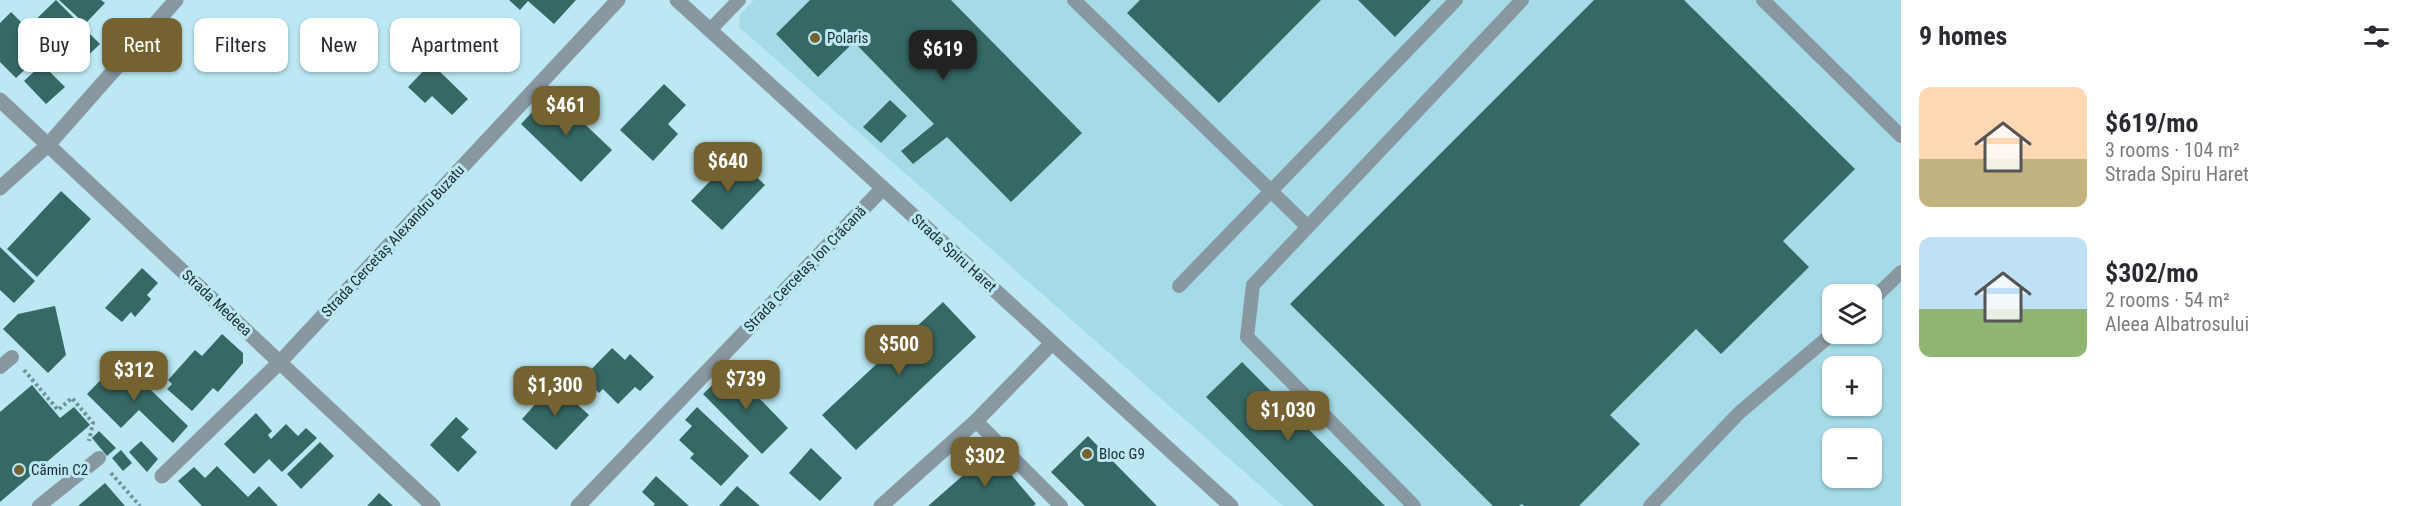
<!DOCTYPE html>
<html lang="en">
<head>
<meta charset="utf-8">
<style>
	body { margin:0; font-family:"Roboto Condensed",sans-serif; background:#f2f2f3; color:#2b2b33; height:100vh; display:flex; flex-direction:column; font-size:22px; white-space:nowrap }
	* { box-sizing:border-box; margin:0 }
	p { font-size:20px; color:#7c7c81 }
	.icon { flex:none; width:33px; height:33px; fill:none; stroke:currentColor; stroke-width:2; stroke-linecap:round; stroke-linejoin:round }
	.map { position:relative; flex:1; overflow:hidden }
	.panel { display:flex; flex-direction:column; background:#fff; width:510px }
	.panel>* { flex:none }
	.top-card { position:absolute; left:18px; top:18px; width:570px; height:54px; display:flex; gap:12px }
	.tools { position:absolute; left:1822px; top:284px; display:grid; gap:12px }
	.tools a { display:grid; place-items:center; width:60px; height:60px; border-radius:12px; background:#fff; box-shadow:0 2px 4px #0004; font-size:30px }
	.price { position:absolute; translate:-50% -51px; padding:0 14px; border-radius:12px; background:#756231; color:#fff; font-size:20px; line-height:39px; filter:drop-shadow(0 2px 3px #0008) }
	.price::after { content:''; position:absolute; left:50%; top:36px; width:18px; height:14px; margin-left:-9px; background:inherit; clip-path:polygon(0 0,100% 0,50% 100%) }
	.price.active { background:#222; color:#fff }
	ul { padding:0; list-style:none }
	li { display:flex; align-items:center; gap:18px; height:150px; padding:0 18px }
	li span { display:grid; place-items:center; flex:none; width:168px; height:120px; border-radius:12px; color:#555 }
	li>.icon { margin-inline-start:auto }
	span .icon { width:72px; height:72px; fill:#fffc; stroke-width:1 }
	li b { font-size:26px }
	h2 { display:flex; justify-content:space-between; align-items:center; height:72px; padding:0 18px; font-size:26px }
	.chip { padding:0 21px; border-radius:12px; background:#fff; box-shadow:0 2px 4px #0004; font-size:21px; line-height:54px }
	.chip.active { background:#756231; color:#fff }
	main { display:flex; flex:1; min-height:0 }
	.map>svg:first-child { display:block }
	.built { fill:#a5dbe7; fill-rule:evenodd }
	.building { fill:#366965 }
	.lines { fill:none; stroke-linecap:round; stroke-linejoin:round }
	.path { stroke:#73939b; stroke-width:4; stroke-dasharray:3 3; stroke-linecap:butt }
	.service { stroke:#8997a1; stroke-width:14 }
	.minor { stroke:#8997a1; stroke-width:15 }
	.poi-dot { fill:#756231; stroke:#bbe8f3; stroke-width:2 }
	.labels { text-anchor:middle; stroke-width:6; stroke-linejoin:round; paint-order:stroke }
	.poi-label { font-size:15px; fill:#1a2c30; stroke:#bbe8f3; text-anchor:start }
	.street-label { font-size:15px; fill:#1a2c30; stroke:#bbe8f3 }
</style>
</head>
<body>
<main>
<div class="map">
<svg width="1901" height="506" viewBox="0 0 1901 506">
	<rect width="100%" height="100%" fill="#bbe8f3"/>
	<path class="built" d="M 754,0 L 1901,0 L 1901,506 L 1283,506 L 739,27 L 740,15 ZM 1833,294 L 1872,294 L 1872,333 L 1833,333 ZM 1833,366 L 1872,366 L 1872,405 L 1833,405 ZM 1833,438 L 1872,438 L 1872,477 L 1833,477 Z"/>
	<g class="building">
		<path d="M 56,0 L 100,44 L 79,64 L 56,40 L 16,78 L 0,62 L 0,23 L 11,12 L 27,28 Z"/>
		<path d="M 59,0 L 101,0 L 105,3 L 85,24 Z"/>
		<path d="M 509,0 L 576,0 L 554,24 L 528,1 L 520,10 Z"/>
		<path d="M 810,0 L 951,0 L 1082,133 L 1011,202 L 947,137 L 913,164 L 901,151 L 934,124 L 854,42 L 818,77 L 776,34 Z"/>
		<path d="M 1140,0 L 1321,0 L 1219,103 L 1127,13 Z"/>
		<path d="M 1358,0 L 1431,0 L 1395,37 Z"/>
		<path d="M 1594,0 L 1684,0 L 1855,169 L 1783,241 L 1809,267 L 1721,354 L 1696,329 L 1610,415 L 1640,444 L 1579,506 L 1524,506 L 1522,504 L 1519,506 L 1493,506 L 1290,304 Z"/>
		<path d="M 431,63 L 468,99 L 452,115 L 432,96 L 425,103 L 408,87 Z"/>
		<path d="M 42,64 L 65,87 L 46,104 L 24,81 Z"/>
		<path d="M 664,84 L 686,105 L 668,124 L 678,134 L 653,161 L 620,130 Z"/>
		<path d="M 551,92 L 612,150 L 581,182 L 521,124 Z"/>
		<path d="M 890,100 L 907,116 L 881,143 L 863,127 Z"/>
		<path d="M 734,156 L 765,185 L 722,230 L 691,201 Z"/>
		<path d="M 61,191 L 91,219 L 37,277 L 7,249 Z"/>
		<path d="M 0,247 L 35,281 L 14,303 L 0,290 Z"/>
		<path d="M 142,268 L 158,283 L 147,295 L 151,299 L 135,317 L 131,312 L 122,322 L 105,308 Z"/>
		<path d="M 943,302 L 976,337 L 856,450 L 822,415 Z"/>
		<path d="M 55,306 L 66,355 L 48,373 L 3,329 L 18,314 Z"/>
		<path d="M 222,334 L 243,353 L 243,363 L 218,392 L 213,388 L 192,411 L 167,389 L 172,384 L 168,380 L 195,350 L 202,356 Z"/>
		<path d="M 612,348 L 625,360 L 630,354 L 654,377 L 640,391 L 635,387 L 618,404 L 603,389 L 599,393 L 583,378 Z"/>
		<path d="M 120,360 L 188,426 L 173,443 L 139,410 L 121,428 L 87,394 Z"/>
		<path d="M 1242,362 L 1385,506 L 1314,506 L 1206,397 Z"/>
		<path d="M 730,368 L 788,428 L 762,454 L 703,394 Z"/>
		<path d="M 554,383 L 589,415 L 556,450 L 522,419 Z"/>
		<path d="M 32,385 L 60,418 L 74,407 L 90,425 L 0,502 L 0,412 Z"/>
		<path d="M 697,407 L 749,456 L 721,486 L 690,458 L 694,454 L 679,440 L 692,426 L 685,420 Z"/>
		<path d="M 256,413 L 272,431 L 268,435 L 271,439 L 286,424 L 298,436 L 306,428 L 317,438 L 282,472 L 269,459 L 254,474 L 224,444 Z"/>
		<path d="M 456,417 L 469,429 L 461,437 L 477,452 L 458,472 L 430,445 Z"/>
		<path d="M 99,431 L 116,448 L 107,456 L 92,438 Z"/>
		<path d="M 1088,436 L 1157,506 L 1085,506 L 1051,472 Z"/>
		<path d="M 141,441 L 158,459 L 147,472 L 129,452 Z"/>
		<path d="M 320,442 L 334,456 L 301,489 L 287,474 Z"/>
		<path d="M 811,448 L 842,478 L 820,501 L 789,473 Z"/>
		<path d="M 121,450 L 132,463 L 123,471 L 112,458 Z"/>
		<path d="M 991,451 L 1036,504 L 1033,506 L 928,506 Z"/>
		<path d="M 217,466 L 248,497 L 259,486 L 278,506 L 202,506 L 178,481 L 194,467 L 205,478 Z"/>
		<path d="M 656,476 L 689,506 L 653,506 L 655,504 L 642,492 Z"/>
		<path d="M 105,483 L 125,506 L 78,506 Z"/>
		<path d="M 737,486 L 760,506 L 719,506 Z"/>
		<path d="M 379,493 L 393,506 L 367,506 Z"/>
	</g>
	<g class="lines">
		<g class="path">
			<path d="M 24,370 L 58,410 L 72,398 L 93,423 L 89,441"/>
			<path d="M 111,473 L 140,506"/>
		</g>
		<g class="service">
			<path d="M 1074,0 L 1308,227"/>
			<path d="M 1763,0 L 1901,136"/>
			<path d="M 710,30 L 739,0"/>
			<path d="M 1179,286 L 1456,0"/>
			<path d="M 1872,300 L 1901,272"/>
			<path d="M 0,367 L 12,357"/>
			<path d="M 976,421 L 1061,506"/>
			<path d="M 39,506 L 99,458"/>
			<path d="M 1414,506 L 1247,337 L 1253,285 L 1522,0"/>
			<path d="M 1650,506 L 1739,413 L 1833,333"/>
		</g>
		<g class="minor">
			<path d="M 677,0 L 1231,506"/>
			<path d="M 0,100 L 433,506"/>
			<path d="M 0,188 L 48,145 L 176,0"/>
			<path d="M 162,476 L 280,362 L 618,0"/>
			<path d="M 578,506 L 883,188"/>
			<path d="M 881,506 L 976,421 L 1052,343"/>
		</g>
	</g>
	<g class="poi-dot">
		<circle cx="815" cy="38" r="6"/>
		<circle cx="1087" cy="454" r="6"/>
		<circle cx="19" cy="470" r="6"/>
	</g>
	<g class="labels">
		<g class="poi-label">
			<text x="827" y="43">Polaris</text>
			<text x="1099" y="459">Bloc G9</text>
			<text x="31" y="475">Cămin C2</text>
		</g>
		<g class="street-label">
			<text transform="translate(393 241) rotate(-47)" y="5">Strada Cercetaș Alexandru Buzatu</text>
			<text transform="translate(954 253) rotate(42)" y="5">Strada Spiru Haret</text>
			<text transform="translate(805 269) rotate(-46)" y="5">Strada Cercetaș Ion Crăcană</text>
			<text transform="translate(217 303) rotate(43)" y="5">Strada Medeea</text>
		</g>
	</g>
</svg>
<div class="tools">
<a><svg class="icon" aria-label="layers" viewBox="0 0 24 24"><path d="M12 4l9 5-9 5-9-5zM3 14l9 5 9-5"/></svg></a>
<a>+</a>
<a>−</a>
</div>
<b class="price active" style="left:943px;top:81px">$619</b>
<b class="price" style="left:566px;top:137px">$461</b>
<b class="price" style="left:728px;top:193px">$640</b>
<b class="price" style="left:899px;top:376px">$500</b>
<b class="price" style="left:134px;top:402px">$312</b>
<b class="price" style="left:746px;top:411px">$739</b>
<b class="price" style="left:555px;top:417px">$1,300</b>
<b class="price" style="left:1288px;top:442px">$1,030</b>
<b class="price" style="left:985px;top:488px">$302</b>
<div class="top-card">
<a class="chip">Buy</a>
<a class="chip active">Rent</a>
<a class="chip">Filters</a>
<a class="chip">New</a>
<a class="chip">Apartment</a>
</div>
</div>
<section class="panel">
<h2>9 homes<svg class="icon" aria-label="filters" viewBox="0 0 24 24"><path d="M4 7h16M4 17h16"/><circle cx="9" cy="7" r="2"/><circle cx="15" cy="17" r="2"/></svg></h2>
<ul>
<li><span style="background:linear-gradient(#ffd9b3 60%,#c2b280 0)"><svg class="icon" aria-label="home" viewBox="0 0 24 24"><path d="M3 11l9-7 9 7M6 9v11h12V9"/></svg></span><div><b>$619/mo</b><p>3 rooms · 104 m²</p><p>Strada Spiru Haret</p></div></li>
<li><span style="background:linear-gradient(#bfe0f5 60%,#8fb573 0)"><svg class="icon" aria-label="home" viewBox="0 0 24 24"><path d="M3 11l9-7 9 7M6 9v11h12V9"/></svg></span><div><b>$302/mo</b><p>2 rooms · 54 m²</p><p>Aleea Albatrosului</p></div></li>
</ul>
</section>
</main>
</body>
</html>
